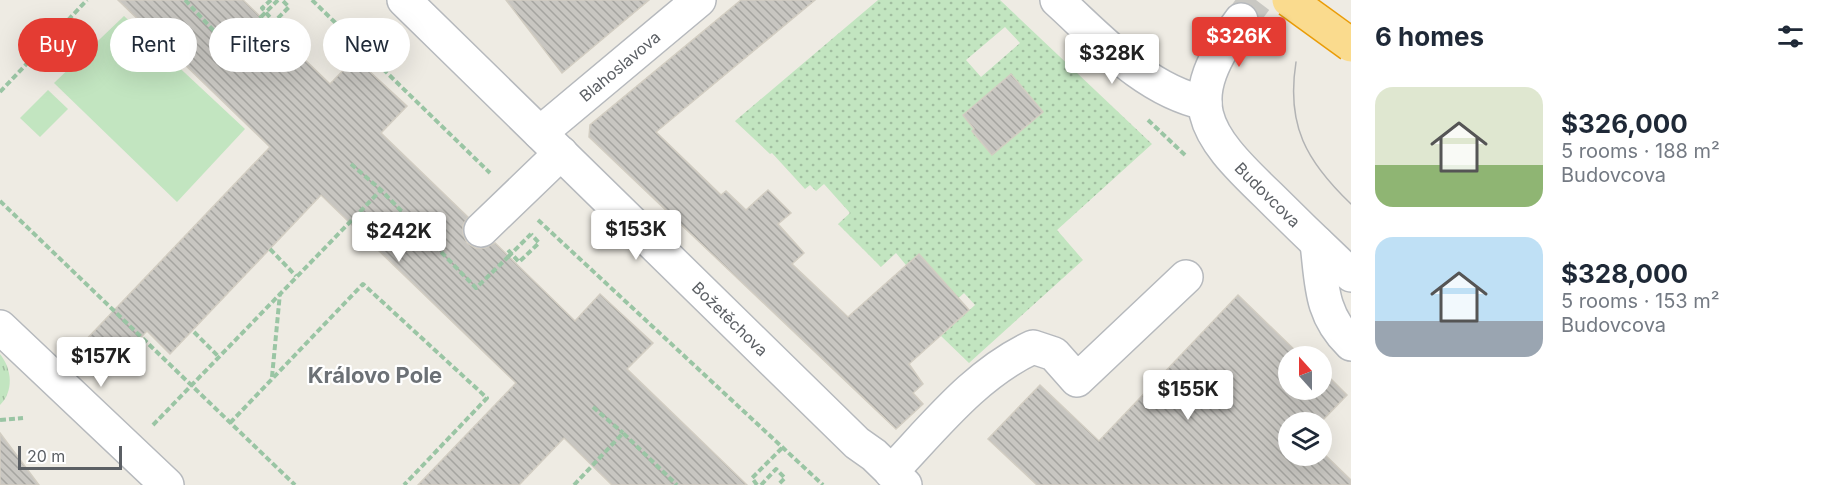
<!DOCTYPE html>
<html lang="en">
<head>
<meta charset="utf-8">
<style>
	body { margin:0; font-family:Inter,sans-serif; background:#f2f2f3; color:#1f2937; height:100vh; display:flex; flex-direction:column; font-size:22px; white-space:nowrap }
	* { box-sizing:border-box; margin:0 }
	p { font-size:20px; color:#747a83 }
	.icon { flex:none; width:33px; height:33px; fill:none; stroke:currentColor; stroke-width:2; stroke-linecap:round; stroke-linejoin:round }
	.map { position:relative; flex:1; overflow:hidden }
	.panel { display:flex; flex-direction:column; background:#fff; width:480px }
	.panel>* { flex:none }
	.hud { position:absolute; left:18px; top:18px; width:570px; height:54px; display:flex; gap:12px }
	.needle { width:39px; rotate:339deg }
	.fabs { position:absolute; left:1278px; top:346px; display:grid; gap:12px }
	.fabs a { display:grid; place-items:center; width:54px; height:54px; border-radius:50%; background:#fff; box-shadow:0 6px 24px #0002; font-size:30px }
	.scale { position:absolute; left:18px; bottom:15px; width:104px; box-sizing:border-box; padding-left:6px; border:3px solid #5b5f64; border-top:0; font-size:16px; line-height:21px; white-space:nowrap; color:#5b5f64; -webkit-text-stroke:4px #fff; paint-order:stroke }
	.price { position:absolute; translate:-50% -51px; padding:0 14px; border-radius:6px; background:#fff; color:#222; font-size:20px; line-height:39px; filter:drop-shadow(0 2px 3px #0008) }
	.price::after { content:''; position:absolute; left:50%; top:36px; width:18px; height:14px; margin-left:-9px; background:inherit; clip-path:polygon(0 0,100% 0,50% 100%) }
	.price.active { background:#e43c33; color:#fff }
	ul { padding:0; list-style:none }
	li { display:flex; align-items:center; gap:18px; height:150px; padding:0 24px }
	li span { display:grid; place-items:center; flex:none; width:168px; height:120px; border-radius:18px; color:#555 }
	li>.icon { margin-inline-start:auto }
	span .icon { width:72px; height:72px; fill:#fffc; stroke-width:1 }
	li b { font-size:26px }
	h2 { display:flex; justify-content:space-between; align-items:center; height:72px; padding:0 24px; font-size:26px }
	.pill { padding:0 21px; border-radius:27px; background:#fff; box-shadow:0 6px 24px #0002; font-size:21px; line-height:54px }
	.pill.active { background:#e43c33; color:#fff }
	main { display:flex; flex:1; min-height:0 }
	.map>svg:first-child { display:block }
	.grass { fill:url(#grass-tufts) }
	.park { fill:url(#park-dots); fill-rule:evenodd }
	.pitch { fill:#c2e5c0 }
	.building { fill:url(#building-back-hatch); stroke:#d2cdc2; stroke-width:1.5 }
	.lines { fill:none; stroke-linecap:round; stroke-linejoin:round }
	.minor-tunnel { stroke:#c9c8c3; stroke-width:33; stroke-dasharray:33 16; stroke-linecap:butt }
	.minor-casing { stroke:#b6b9bd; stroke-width:36 }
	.path { stroke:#9ac5a4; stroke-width:4; stroke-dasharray:6 3; stroke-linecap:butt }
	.minor { stroke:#fff; stroke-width:33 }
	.tram { stroke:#b2b3b4; stroke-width:1.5 }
	.highway-bridge-casing { stroke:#ea9c07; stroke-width:36; stroke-linecap:butt }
	.path-bridge { stroke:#9ac5a4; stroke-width:4; stroke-dasharray:6 3; stroke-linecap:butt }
	.highway-bridge { stroke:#fadb8e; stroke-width:33 }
	.labels { text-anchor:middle; stroke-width:4.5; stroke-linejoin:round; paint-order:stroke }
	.street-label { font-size:16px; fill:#5b5f64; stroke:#fff }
	.district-label { font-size:22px; font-weight:bold; fill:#6c7176; stroke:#fff }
</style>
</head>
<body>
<main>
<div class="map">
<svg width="1351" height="485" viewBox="0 0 1351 485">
	<defs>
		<pattern id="grass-tufts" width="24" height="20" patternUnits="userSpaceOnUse" patternTransform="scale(1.5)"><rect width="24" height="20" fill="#c2e5c0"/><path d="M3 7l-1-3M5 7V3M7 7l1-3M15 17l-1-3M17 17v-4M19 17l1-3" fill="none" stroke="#a1bda0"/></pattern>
		<pattern id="park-dots" width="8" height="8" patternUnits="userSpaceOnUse" patternTransform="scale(1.5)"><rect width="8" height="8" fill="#c2e5c0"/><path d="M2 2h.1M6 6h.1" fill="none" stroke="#a1bda0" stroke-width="1.8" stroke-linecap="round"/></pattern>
		<pattern id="building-back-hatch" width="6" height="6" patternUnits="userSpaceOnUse" patternTransform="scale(1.5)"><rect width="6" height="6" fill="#c8c6c1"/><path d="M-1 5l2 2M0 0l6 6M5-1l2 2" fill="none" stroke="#a5a4a0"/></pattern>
	</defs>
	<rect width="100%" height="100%" fill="#eeebe3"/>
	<path class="grass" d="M 0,354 C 12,369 14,391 0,405 Z"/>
	<path class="park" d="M 878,0 L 1000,0 L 1152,144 L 1057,230 L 1083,260 L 969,363 L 941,336 L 975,305 L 964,293 L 937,318 L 919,254 L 906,265 L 896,253 L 881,267 L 838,224 L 850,213 L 824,184 L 816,191 L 810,185 L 805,189 L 772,153 L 770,154 L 735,121 ZM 1005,27 L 1020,43 L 981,77 L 966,60 Z"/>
	<g class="pitch">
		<path d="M 124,16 L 245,129 L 177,202 L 54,83 Z"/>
		<path d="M 48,90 L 68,109 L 40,137 L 20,118 Z"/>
	</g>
	<g class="building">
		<path d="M 118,0 L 243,0 L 330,84 L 355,58 L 407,106 L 381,133 L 468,217 L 463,225 L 463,234 L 467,243 L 475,248 L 485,248 L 495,243 L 575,321 L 600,294 L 653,343 L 627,369 L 747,485 L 612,485 L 564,438 L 519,485 L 418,485 L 516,383 L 321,195 L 170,354 L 147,331 L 107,372 L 80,346 L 270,147 Z"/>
		<path d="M 506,0 L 649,0 L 562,73 Z"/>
		<path d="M 741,0 L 815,0 L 656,132 L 721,195 L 726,191 L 746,210 L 768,190 L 791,213 L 778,224 L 804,253 L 792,264 L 848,317 L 919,254 L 969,310 L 909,364 L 923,384 L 913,393 L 923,404 L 896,429 L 589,137 L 590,125 Z"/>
		<path d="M 1011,74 L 1043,112 L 992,155 L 972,131 L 974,129 L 963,115 Z"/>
		<path d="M 1238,295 L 1302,357 L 1288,357 L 1288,390 L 1322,390 L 1322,375 L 1324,378 L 1327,375 L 1347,395 L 1320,423 L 1288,423 L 1288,456 L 1322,456 L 1322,452 L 1351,480 L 1351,485 L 1037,485 L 988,439 L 1040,385 L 1099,441 Z"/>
		<path d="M 0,433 L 39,485 L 0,485 Z"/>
	</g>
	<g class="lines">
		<path class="minor-tunnel" d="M 1241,20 L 1256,0"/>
		<defs>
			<g id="minor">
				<path id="s1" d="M 404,0 L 857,443 L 874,455 L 905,485"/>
				<path d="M 1057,0 C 1101,40 1145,90 1205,103"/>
				<path id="s2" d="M 1241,20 C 1180,102 1201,131 1268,195 C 1295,222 1323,249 1351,275"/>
				<path id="s3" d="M 540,133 L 699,0"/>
				<path d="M 481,230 L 561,153"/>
				<path d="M 1317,243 C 1322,284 1320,314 1351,344"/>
				<path d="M 0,327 L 167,485"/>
				<path d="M 891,472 C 935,426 975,374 1033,347 L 1054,354 L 1077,380 L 1186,277"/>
			</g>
		</defs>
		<use href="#minor" class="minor-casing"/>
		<g class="path">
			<path d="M 185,0 L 230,48 L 261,17"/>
			<path d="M 271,0 L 262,8 L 274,22 L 289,7 L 282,0"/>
			<path d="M 312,0 L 490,173"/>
			<path d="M 0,92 L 87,0"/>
			<path d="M 1148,120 L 1186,156"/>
			<path d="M 351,164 L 381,190"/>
			<path d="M 0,201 L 295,485"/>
			<path d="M 538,220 L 823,485"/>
			<path d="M 270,249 L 296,276"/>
			<path d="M 508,250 L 519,262 L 539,243 L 531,234"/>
			<path d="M 194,332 L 219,357"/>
			<path d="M 272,377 L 280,293"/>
			<path d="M 593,407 L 623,433"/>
			<path d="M 0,420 L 23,418"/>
			<path d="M 230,423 L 363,284 L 487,398 L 404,485"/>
			<path d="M 153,425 L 381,190 L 476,288 L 508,257"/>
			<path d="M 574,485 L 623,433 L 677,485"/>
			<path d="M 757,485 L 752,478 L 784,446"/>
			<path d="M 761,485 L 776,469 L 785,478 L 778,485"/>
		</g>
		<use href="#minor" class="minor"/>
		<path class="tram" d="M 1296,62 C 1286,125 1306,161 1351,204"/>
		<defs>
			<path id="highway-bridge" d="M 1289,0 L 1351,45"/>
		</defs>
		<use href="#highway-bridge" class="highway-bridge-casing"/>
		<g class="path-bridge">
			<path d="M 261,17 L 278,0"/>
			<path d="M 508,257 L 531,234"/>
		</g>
		<use href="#highway-bridge" class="highway-bridge"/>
	</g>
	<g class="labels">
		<g class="street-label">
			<text dy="6" stroke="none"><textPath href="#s3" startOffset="104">Blahoslavova</textPath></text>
			<text dy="6" stroke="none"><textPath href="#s2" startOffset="206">Budovcova</textPath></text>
			<text dy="6" stroke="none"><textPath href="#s1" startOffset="456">Božetěchova</textPath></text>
		</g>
		<g class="district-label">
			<text x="375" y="383">Královo Pole</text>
		</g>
	</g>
</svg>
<div class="fabs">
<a><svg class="needle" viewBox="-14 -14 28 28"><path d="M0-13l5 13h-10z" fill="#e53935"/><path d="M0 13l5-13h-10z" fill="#747a83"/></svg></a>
<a><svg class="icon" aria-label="layers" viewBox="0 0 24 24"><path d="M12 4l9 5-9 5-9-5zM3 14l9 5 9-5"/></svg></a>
</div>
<div class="scale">20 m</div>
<b class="price active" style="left:1239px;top:68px">$326K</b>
<b class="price" style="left:1112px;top:85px">$328K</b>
<b class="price" style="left:636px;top:261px">$153K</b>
<b class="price" style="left:399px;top:263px">$242K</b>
<b class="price" style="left:101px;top:388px">$157K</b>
<b class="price" style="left:1188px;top:421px">$155K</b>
<div class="hud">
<a class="pill active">Buy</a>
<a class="pill">Rent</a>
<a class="pill">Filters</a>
<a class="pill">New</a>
</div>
</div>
<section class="panel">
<h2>6 homes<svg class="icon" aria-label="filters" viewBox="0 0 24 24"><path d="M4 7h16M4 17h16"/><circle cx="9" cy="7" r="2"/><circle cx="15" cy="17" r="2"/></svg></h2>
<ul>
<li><span style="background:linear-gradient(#dfe7d0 65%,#8fb573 0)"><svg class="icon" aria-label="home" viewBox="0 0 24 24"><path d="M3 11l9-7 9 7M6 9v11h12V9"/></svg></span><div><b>$326,000</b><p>5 rooms · 188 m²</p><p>Budovcova</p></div></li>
<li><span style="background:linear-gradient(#bfe0f5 70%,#9aa5b1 0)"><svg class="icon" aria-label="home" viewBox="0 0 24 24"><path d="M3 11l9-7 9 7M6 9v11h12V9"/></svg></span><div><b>$328,000</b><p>5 rooms · 153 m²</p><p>Budovcova</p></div></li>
</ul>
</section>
</main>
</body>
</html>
